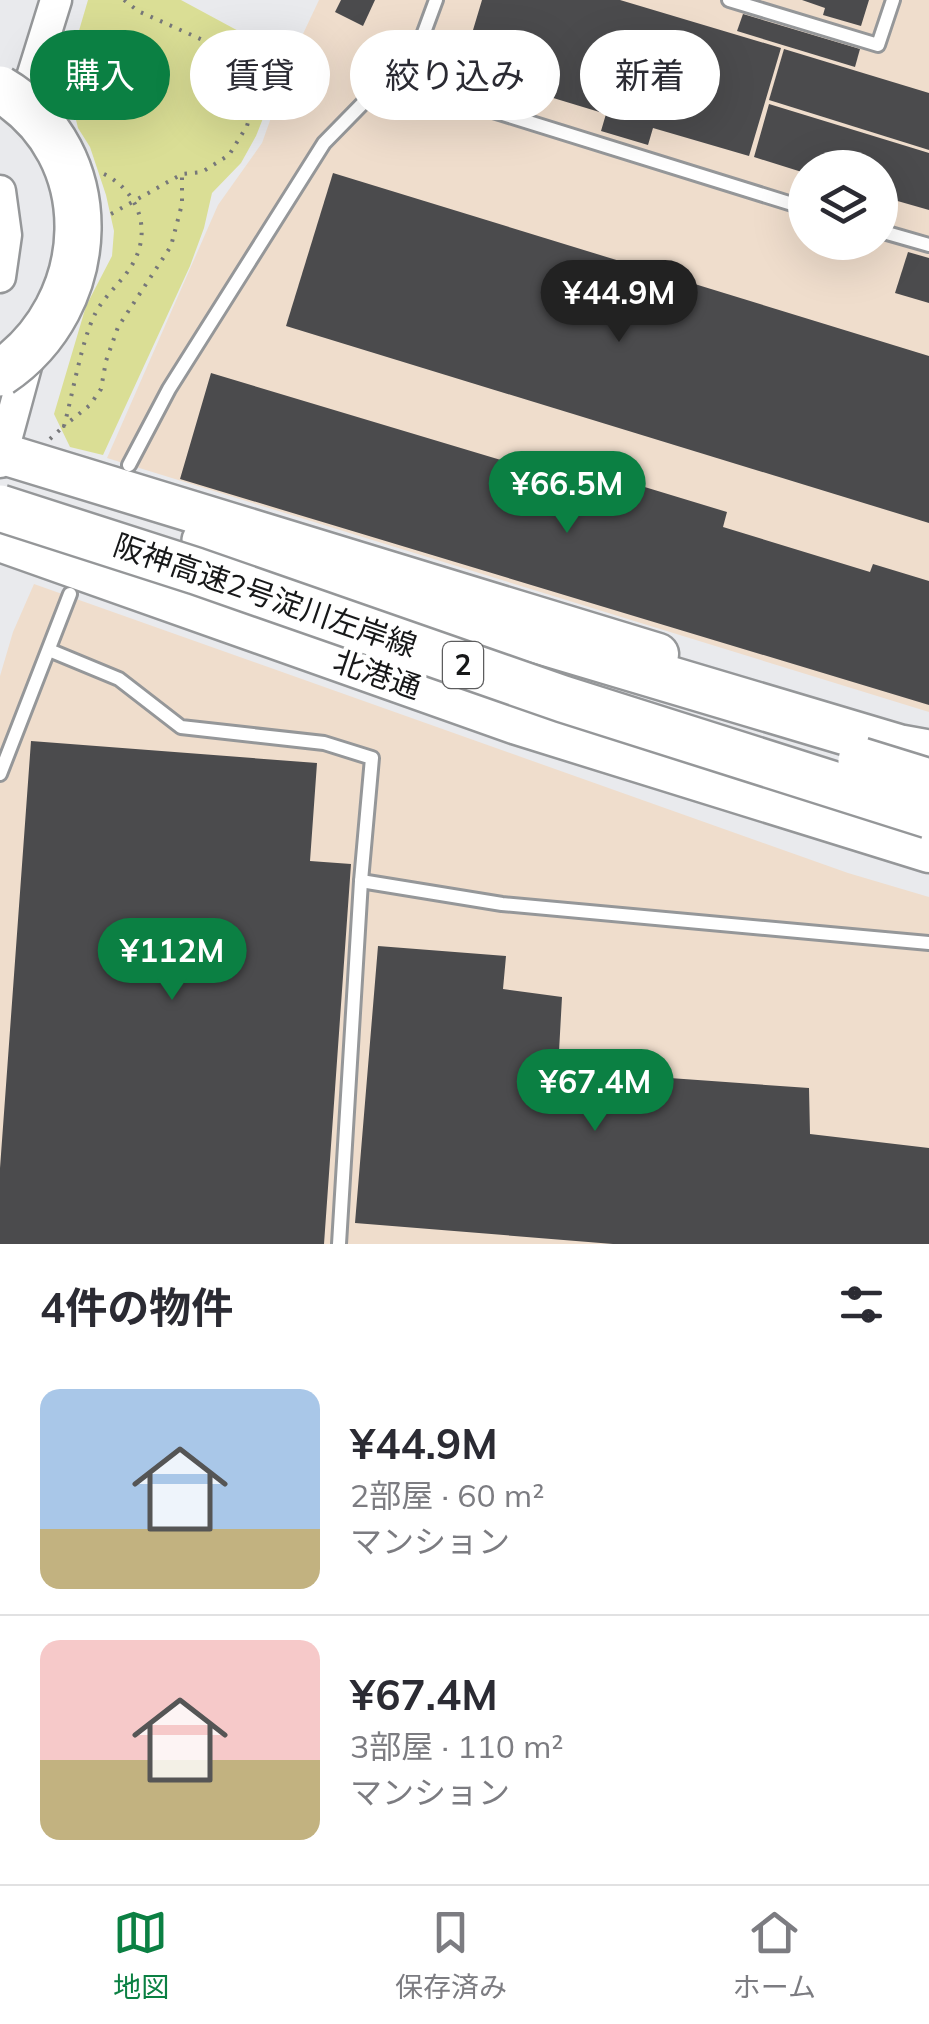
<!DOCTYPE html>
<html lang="ja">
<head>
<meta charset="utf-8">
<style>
	body { margin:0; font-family:Mulish,"Noto Sans JP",sans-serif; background:#f7f7f7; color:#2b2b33; height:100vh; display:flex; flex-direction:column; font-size:38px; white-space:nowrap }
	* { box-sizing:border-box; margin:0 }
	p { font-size:32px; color:#7c7c81 }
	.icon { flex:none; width:55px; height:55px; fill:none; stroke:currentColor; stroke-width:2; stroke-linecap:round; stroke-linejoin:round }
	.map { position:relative; height:1244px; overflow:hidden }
	.drawer { display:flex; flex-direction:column; background:#fff; flex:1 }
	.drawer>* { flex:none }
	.hud { position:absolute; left:30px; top:30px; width:870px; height:90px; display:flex; gap:20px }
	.buttons { position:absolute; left:788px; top:150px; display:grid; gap:20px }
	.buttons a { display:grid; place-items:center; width:110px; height:110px; border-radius:50%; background:#fff; box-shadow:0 10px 40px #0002; font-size:50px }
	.price { position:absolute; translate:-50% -85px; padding:0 22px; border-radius:35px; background:#0b8043; color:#fff; font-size:32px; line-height:65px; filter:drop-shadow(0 2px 5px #0008) }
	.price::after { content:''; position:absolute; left:50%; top:60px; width:30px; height:22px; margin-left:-15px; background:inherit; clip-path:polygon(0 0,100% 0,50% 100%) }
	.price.active { background:#222; color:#fff }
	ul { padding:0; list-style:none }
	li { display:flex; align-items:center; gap:30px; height:250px; padding:0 40px }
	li+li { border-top:2px solid #e1e1e2 }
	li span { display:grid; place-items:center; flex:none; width:280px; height:200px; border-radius:20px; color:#555 }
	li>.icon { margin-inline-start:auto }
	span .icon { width:120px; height:120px; fill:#fffc; stroke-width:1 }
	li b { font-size:42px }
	h2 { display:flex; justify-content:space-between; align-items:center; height:120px; padding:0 40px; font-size:42px }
	.chip { padding:0 35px; border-radius:45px; background:#fff; box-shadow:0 10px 40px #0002; font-size:35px; line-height:90px }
	.chip.active { background:#0b8043; color:#fff }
	.tab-bar { display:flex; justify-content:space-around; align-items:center; height:140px; border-top:2px solid #e1e1e2; background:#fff; font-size:28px; color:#7c7c81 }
	.tab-bar a { display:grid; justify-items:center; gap:5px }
	.tab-bar .active { color:#0b8043 }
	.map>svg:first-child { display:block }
	.industrial { fill:#efddcc; fill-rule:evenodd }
	.green { fill:#dade95 }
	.building { fill:#4b4b4d }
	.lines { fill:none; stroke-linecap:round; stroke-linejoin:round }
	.service-casing { stroke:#959799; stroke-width:18 }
	.tertiary-casing { stroke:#959799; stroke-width:35 }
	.primary-casing { stroke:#959799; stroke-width:45 }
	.motorway-casing { stroke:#959799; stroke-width:50 }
	.path { stroke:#767779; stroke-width:4; stroke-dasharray:2.5 8; stroke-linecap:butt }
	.service { stroke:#fff; stroke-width:12 }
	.tertiary { stroke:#fff; stroke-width:30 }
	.primary { stroke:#fff; stroke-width:40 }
	.motorway { stroke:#fff; stroke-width:45 }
	.motorway-bridge-casing { stroke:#959799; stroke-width:50; stroke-linecap:butt }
	.motorway-bridge { stroke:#fff; stroke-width:45 }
	.tree { fill:#939470 }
	.labels { text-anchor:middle; stroke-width:10; stroke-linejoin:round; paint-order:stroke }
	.shield { fill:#fff; stroke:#5d5d5e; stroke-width:2.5 }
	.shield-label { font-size:28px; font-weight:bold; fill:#171819 }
	.street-label { font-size:30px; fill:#171819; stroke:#fff }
</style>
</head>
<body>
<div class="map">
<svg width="929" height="1244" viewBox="0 0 929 1244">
	<rect width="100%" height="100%" fill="#e9eaed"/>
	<g class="industrial">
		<path d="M 319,0 L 929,0 L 929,712 L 107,458 L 218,205 L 262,143 L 294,53 ZM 805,168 L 880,168 L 880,242 L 805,242 Z"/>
		<path d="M 34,584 L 848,873 L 929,897 L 929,1244 L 0,1244 L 0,676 L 13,632 Z"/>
	</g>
	<path class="green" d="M 88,0 L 181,0 L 244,34 L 289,53 L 256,136 L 241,163 L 212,193 L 204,228 L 190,266 L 103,455 L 70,447 L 54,414 L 86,306 L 112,256 L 114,231 L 106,195 L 90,147 L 78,128 L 67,84 L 68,68 Z"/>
	<g class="building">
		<path d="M 341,0 L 375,0 L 363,26 L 335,12 Z"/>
		<path d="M 482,0 L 620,0 L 781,48 L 749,156 L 653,128 L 648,145 L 601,131 L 606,114 L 461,70 Z"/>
		<path d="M 802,0 L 869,0 L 861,26 L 823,15 L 825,8 Z"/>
		<path d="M 743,14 L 860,49 L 855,67 L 737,31 Z"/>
		<path d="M 784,49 L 929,93 L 929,150 L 769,100 Z"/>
		<path d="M 769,104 L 929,153 L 929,210 L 880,196 L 880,168 L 805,168 L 805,173 L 754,157 Z"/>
		<path d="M 333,173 L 929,356 L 929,523 L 286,326 Z"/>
		<path d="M 908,252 L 929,258 L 929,303 L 895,293 Z"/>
		<path d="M 211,373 L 577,483 L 582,468 L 727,512 L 723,527 L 870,572 L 873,564 L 929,581 L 929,705 L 180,479 Z"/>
		<path d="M 31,741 L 317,763 L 310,861 L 351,864 L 324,1244 L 0,1244 L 0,1168 Z"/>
		<path d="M 378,946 L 506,956 L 503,989 L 562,997 L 558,1070 L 809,1088 L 810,1134 L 929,1148 L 929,1244 L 613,1244 L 355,1223 Z"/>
	</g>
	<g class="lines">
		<defs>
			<g id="service">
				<path d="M 729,0 L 878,45 L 893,0"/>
				<path d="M 419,46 L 448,97 L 805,208"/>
				<path d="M 880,231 L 929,245"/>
				<path d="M 129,465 L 169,389 L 324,143 L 419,46 L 436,0"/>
				<path d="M 49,650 L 119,679 L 181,727 L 324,743 L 372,758 L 361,881 L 339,1244"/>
				<path d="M 0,774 L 70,594"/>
				<path d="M 361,881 L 502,904 L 929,943"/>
			</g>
			<g id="tertiary">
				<path d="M 28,90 L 56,0"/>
				<path d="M 0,191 L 6,235 L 0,277"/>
				<path d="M 0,462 L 31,348"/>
			</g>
			<g id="primary">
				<path d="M 0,453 L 658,654"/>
				<path d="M 0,541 L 517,724 L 929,852"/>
			</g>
			<path id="motorway" d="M 205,541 L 900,748 L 929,753"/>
		</defs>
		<use href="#service" class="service-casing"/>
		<use href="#tertiary" class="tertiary-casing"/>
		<use href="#primary" class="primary-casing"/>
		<use href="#motorway" class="motorway-casing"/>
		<g class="path">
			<path d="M 124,0 L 138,11 L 272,71"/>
			<path d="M 104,174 C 138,191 153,230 132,265 C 122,282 104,296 95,314 C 82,339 72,397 64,426 L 90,405 L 101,389 L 106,361 L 118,327 L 171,246 L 182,204 L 182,174"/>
			<path d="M 111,214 L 182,174 L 202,172 L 229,155 L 247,126 L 262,66"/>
			<path d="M 50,439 L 64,426"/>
		</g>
		<use href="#service" class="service"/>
		<use href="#tertiary" class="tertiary"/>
		<use href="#primary" class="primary"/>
		<use href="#motorway" class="motorway"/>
		<defs>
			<g id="motorway-bridge">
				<path d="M 0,89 C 108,153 100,306 0,373"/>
				<path d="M 0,508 L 196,571 L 563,699 L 929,815"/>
				<path d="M 861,761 L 929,782"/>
			</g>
		</defs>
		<use href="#motorway-bridge" class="motorway-bridge-casing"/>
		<use href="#motorway-bridge" class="motorway-bridge"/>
	</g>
	<circle class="tree" cx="130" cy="82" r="8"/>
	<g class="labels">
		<rect class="shield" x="443" y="642" width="40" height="46" rx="8"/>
		<g class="shield-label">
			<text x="463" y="675">2</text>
		</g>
		<g class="street-label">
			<text transform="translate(265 596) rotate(19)" y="10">阪神高速2号淀川左岸線</text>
			<text transform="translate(377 675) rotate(19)" y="10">北港通</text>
		</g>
	</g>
</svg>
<div class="buttons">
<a><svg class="icon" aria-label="layers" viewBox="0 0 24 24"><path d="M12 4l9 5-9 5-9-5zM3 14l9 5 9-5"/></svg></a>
</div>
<b class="price active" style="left:619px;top:345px">¥44.9M</b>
<b class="price" style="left:567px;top:536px">¥66.5M</b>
<b class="price" style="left:172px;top:1003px">¥112M</b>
<b class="price" style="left:595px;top:1134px">¥67.4M</b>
<div class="hud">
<a class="chip active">購入</a>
<a class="chip">賃貸</a>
<a class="chip">絞り込み</a>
<a class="chip">新着</a>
</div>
</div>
<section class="drawer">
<h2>4件の物件<svg class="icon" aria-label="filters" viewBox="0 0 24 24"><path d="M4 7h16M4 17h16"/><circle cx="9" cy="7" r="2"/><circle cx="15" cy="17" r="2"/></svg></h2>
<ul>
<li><span style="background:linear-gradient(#a9c7e8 70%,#c2b280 0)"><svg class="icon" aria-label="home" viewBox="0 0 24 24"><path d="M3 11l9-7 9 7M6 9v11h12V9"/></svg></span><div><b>¥44.9M</b><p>2部屋 · 60 m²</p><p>マンション</p></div></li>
<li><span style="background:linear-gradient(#f6c9c9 60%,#c2b280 0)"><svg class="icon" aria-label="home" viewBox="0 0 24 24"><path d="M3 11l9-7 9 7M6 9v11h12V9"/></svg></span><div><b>¥67.4M</b><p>3部屋 · 110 m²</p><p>マンション</p></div></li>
</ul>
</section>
<nav class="tab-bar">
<a class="active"><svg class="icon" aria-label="map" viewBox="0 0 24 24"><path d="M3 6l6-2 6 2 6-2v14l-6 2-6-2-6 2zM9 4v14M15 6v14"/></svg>地図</a>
<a><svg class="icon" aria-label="saved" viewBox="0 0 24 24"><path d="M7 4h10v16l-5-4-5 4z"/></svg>保存済み</a>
<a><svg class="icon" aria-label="home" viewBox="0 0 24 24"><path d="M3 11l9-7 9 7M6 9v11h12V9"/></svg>ホーム</a>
</nav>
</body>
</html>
